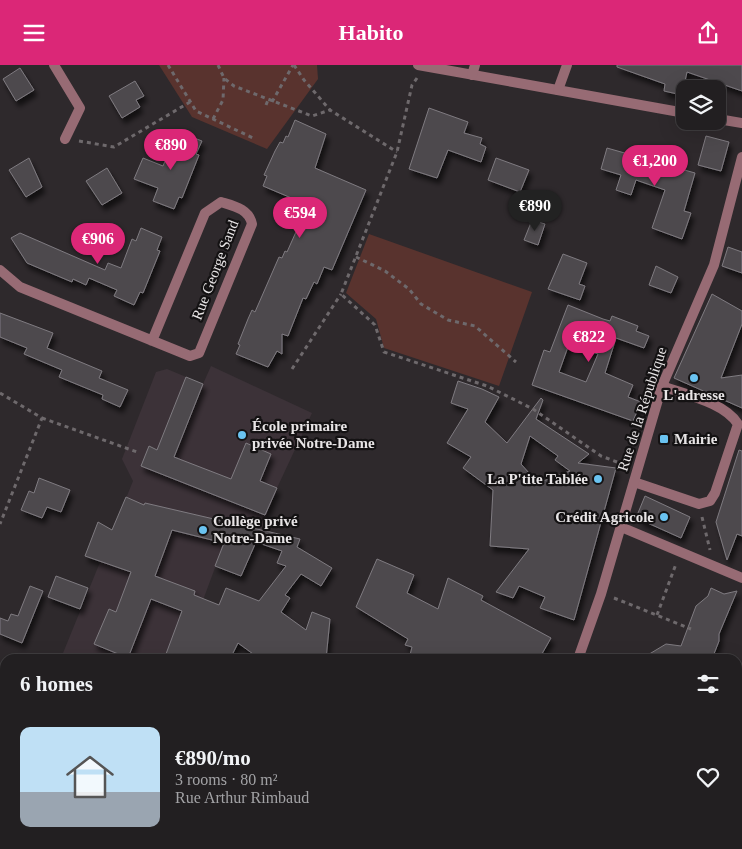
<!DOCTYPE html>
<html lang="en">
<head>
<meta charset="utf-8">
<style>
	body { margin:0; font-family:Georgia,serif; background:#2a272a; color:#f1f3f6; height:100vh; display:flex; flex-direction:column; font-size:19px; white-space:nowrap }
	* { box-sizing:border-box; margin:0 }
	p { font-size:16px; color:#a2a2a5 }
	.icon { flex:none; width:28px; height:28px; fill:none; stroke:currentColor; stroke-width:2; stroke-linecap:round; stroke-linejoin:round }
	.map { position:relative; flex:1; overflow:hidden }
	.panel { position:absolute; left:0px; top:589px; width:742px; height:196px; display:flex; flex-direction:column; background:#221f21; border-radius:15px 15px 0 0; box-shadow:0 5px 20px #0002,0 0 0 1px #3f3d3f }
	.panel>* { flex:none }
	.buttons { position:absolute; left:676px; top:15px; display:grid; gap:10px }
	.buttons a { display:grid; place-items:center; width:50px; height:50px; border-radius:10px; background:#221f21; box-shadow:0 5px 20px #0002,0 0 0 1px #3f3d3f; font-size:25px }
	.price { position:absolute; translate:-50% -42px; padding:0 11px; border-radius:18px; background:#db2777; color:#fff; font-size:16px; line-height:32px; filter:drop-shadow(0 1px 2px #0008) }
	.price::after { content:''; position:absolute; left:50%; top:30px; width:15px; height:11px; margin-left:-8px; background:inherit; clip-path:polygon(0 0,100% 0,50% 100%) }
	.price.selected { background:#222; color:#fff }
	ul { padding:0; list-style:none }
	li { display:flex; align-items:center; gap:15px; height:125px; padding:0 20px }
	li span { display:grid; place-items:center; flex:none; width:140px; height:100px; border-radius:10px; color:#555 }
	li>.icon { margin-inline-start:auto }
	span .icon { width:60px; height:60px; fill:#fffc; stroke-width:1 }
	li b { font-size:21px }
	h2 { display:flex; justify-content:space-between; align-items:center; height:60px; padding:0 20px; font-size:21px }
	header { display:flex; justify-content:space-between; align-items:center; height:65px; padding:0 20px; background:#db2777; color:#fff; font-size:22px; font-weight:700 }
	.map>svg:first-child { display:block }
	.built { fill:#3c3238 }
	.green { fill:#59332e }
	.building { fill:#4d494e; stroke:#7f7b80; fill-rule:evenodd; filter:url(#shadow) }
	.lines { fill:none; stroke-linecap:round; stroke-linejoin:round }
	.path { stroke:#6e696c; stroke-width:3; stroke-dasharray:4 4; stroke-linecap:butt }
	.minor { stroke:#976b74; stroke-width:10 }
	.poi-dot { fill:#6ac3f1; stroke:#141213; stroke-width:2 }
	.labels { text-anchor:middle; stroke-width:4.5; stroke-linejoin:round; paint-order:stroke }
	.street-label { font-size:15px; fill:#e8e5e6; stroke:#141213 }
	.poi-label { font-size:15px; font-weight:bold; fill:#e8e5e6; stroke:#141213; text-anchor:start }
</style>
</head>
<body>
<header><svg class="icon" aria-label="menu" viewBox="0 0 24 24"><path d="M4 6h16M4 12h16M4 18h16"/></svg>Habito<svg class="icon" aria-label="share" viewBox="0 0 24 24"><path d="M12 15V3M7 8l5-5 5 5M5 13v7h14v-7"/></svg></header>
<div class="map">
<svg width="742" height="784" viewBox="0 0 742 784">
	<defs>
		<filter id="shadow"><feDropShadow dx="3" dy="5.5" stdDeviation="2.5" flood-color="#0009"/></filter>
	</defs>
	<rect width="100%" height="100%" fill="#2e292c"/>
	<path class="built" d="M 211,301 L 312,348 L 277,423 L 261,465 L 231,460 L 181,594 L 61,593 L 133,416 L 122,394 L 156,307 L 167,304 L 203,319 Z"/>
	<g class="green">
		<path d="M 159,0 L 317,0 L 318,14 L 267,84 L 192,52 Z"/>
		<path d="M 369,169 L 532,227 L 499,321 L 384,283 L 376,254 L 346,228 Z"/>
		<path d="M 0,692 L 5,692 L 5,780 L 297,780 L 305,784 L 0,784 Z"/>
	</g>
	<g class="building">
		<path d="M 617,0 L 742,0 L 742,26 L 687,7 L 682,30 L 664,26 L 665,19 L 617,2 Z"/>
		<path d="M 20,3 L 34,25 L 16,36 L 3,14 Z"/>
		<path d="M 135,16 L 144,31 L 136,35 L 140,42 L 122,53 L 109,31 Z"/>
		<path d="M 429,43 L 468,57 L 464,68 L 482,73 L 480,79 L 486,82 L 481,97 L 448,85 L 437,113 L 409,104 Z"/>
		<path d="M 295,55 L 326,69 L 315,103 L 366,125 L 332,205 L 324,202 L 317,219 L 314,217 L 306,234 L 303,233 L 288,271 L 282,269 L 282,289 L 277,286 L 268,302 L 236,289 L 240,280 L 238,279 L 248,254 L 252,245 L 255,247 L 279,192 L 282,193 L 285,186 L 287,187 L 308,140 L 263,121 L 267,111 L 264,110 L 275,86 L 280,77 L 283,78 L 286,71 L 288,72 Z"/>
		<path d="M 181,68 L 202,76 L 196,89 L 199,90 L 182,133 L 179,132 L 174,144 L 153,136 L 158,123 L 134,114 L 143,93 L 163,101 L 172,79 L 176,81 Z"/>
		<path d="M 706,71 L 729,77 L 721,106 L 698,100 Z"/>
		<path d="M 607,83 L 695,108 L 684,146 L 691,148 L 682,174 L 652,163 L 665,125 L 636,115 L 631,130 L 616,125 L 621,110 L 601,104 Z"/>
		<path d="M 29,93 L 42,122 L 26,132 L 9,105 Z"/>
		<path d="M 496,93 L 529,105 L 520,127 L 488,115 Z"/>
		<path d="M 107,103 L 122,128 L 102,140 L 86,116 Z"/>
		<path d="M 532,155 L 545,159 L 538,180 L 524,175 Z"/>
		<path d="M 141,163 L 162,172 L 157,185 L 160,186 L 143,228 L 140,227 L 134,240 L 114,231 L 117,225 L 89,213 L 86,220 L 73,214 L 72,217 L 27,198 L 11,173 L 20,168 L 105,205 L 108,198 L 121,203 L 132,174 L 136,176 Z"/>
		<path d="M 728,182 L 742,187 L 742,208 L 722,201 Z"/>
		<path d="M 563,189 L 587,198 L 579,219 L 585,221 L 580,235 L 548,224 Z"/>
		<path d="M 656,201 L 678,212 L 671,228 L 649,220 Z"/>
		<path d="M 712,229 L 742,246 L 742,259 L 721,313 L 742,310 L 742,343 L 674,313 Z"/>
		<path d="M 568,240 L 603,254 L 610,256 L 612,251 L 638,261 L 636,266 L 649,271 L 644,283 L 616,273 L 605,308 L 633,320 L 628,332 L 641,337 L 633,356 L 532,320 L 544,285 L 550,287 ZM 569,279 L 598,289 L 586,317 L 559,307 Z"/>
		<path d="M 0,248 L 53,268 L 47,283 L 102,306 L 99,313 L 128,325 L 120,342 L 102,334 L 103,330 L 59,312 L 62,305 L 24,289 L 27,283 L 0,272 Z"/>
		<path d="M 186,312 L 203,319 L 174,392 L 231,414 L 246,378 L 271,389 L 260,416 L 277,423 L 265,450 L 141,401 L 149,381 L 157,385 Z"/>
		<path d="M 458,316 L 482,324 L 499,332 L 485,357 L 507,378 L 541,333 L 543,335 L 536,354 L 589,389 L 578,398 L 616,403 L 574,555 L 540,543 L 545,532 L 519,521 L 513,533 L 496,527 L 529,484 L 490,481 L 493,425 L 463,403 L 471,392 L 447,378 L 468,344 L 451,338 ZM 530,371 L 558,391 L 555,395 L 570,406 L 538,418 L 521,399 Z"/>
		<path d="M 739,385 L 742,386 L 742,471 L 737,469 L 727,495 L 716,457 Z"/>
		<path d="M 39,413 L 70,425 L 61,447 L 47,442 L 42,453 L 21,445 L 29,426 L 34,428 Z"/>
		<path d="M 645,431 L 690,452 L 681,473 L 641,455 L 638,448 Z"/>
		<path d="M 126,432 L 144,440 L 145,438 L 300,474 L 297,482 L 332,503 L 321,521 L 301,509 L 285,530 L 290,533 L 281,547 L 306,565 L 312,547 L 330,554 L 326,594 L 275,594 L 266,590 L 263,594 L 260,594 L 238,578 L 230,594 L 179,594 L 166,589 L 182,546 L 151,534 L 128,593 L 94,579 L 109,544 L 116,547 L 131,507 L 85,491 L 98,457 L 112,465 ZM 172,465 L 224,478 L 215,501 L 241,511 L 256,477 L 282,486 L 277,498 L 286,501 L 259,536 L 226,523 L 219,540 L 194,530 L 195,526 L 155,511 Z"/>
		<path d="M 377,494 L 414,510 L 407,528 L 438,544 L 448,513 L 483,531 L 481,535 L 551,573 L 539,594 L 409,594 L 412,582 L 405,580 L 408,574 L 356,542 Z"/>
		<path d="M 56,511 L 88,523 L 80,544 L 48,532 Z"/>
		<path d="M 30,521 L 43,526 L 22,578 L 0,569 L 0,553 L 8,556 L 11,549 L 18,551 Z"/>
		<path d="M 711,523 L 724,529 L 737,526 L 719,569 L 719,576 L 712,594 L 641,594 L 666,579 L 681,581 L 696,541 L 708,531 Z"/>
	</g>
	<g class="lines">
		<g class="path">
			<path d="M 168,0 L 196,46 L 253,73"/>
			<path d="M 218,0 L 224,13 L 234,21 L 312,51 L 330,45 L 397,87"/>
			<path d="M 294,0 L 304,15 L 330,45"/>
			<path d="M 417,13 L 412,20 L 397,87 L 341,229 L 375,260 L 384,287 L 487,321 L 533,344 L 601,391 L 625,400"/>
			<path d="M 272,37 L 293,0"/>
			<path d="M 266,40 L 268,35"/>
			<path d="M 213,54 L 223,35 L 224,13"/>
			<path d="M 79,76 L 114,82 L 190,37"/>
			<path d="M 356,192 L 385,206 L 409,224 L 421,239 L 448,255 L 475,261 L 516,297"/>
			<path d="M 292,304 L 341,229"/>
			<path d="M 0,328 L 42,353 L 0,459"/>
			<path d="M 42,353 L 137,387"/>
			<path d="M 702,452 L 710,485"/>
			<path d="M 614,533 L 691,564"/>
			<path d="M 657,550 L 676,499"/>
		</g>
		<g class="minor">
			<path d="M 54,0 L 80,43 L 65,74"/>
			<path d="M 418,0 L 685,48"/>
			<path d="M 472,10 L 475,0"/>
			<path d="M 558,25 L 567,0"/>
			<path d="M 718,54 L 742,58"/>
			<path d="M 0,205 L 20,222 L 190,291 L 199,288 L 252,159 C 249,144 234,141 221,137 L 205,148 L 152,276"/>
			<path d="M 634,417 L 699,439 L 710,436 L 715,428 L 738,359 C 724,337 686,330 662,321"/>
			<path d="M 621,462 L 742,513"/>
			<path d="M 578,594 L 601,529 L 662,321 L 714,200 L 742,92"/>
			<path d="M 0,604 L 5,603"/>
			<path d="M 674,780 L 681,784"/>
			<path d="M 634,784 L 635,780"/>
		</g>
	</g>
	<g class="poi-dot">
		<circle cx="694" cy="313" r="5"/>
		<circle cx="242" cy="370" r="5"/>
		<rect x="659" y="369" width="10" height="10" rx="2.5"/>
		<circle cx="598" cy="414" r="5"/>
		<circle cx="664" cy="452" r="5"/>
		<circle cx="203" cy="465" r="5"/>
	</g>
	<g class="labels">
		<g class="street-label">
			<text transform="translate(215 205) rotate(-69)" y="5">Rue George Sand</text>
			<text transform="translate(642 344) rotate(-72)" y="5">Rue de la République</text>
		</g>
		<g class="poi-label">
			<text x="694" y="335" text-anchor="middle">L'adresse</text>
			<text x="252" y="366">École primaire<tspan x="252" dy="17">privée Notre-Dame</tspan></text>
			<text x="674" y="379">Mairie</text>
			<text x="588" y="419" text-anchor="end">La P'tite Tablée</text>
			<text x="654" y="457" text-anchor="end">Crédit Agricole</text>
			<text x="213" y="461">Collège privé<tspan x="213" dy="17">Notre-Dame</tspan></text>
		</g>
	</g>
</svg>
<div class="buttons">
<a><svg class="icon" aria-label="layers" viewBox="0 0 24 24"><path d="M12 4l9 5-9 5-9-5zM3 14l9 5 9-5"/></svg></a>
</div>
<b class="price" style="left:171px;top:106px">€890</b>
<b class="price" style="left:655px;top:122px">€1,200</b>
<b class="price selected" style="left:535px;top:167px">€890</b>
<b class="price" style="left:300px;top:174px">€594</b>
<b class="price" style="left:98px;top:200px">€906</b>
<b class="price" style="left:589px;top:298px">€822</b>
<section class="panel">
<h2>6 homes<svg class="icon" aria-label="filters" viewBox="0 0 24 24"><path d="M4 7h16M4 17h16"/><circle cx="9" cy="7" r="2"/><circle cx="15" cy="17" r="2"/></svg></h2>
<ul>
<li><span style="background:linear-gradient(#bfe0f5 65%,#9aa5b1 0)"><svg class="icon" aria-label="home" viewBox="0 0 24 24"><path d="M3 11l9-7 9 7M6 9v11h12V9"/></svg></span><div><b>€890/mo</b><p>3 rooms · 80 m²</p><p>Rue Arthur Rimbaud</p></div><svg class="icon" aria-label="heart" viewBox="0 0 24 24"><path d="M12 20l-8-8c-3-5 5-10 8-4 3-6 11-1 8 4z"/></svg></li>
</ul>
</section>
</div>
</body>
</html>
